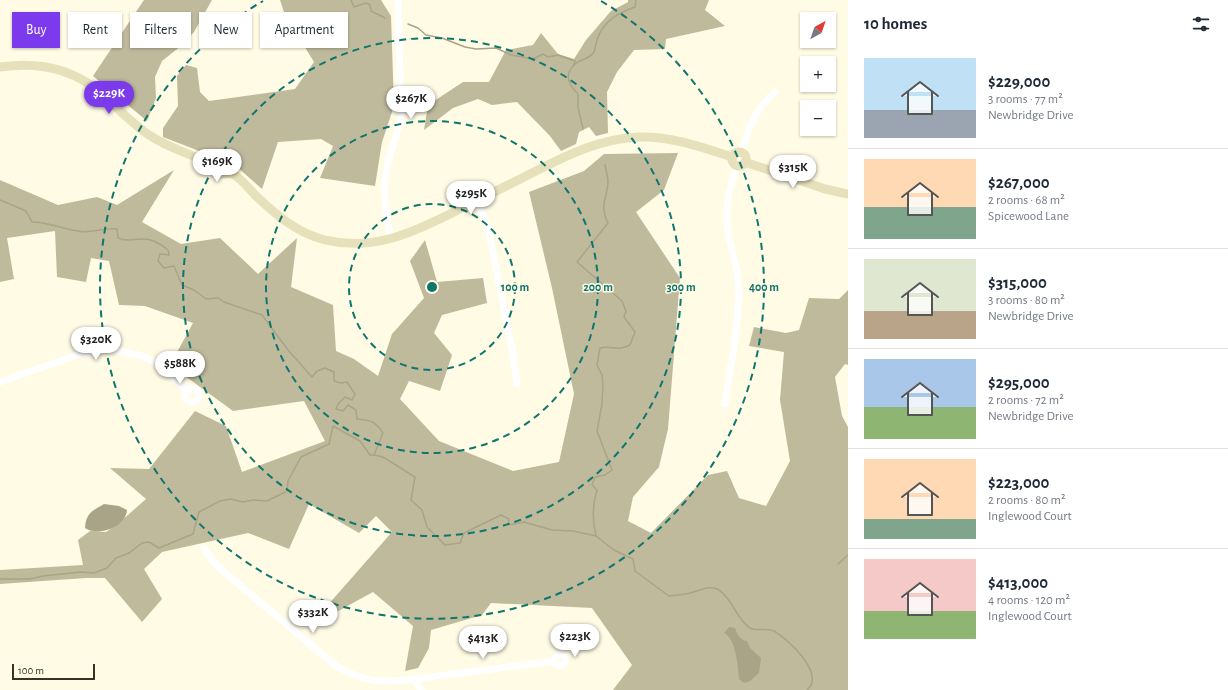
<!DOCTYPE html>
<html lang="en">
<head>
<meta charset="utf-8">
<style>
	body { margin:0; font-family:"Alegreya Sans",sans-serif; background:#f6f6f7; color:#1f2937; height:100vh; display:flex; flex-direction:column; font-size:15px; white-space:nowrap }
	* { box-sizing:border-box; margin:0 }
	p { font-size:13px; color:#747a83 }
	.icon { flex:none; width:22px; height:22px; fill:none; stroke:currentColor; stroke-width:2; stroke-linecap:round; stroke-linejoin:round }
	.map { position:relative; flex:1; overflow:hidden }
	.details { display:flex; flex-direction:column; background:#fff; width:380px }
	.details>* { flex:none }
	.guide { position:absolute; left:12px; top:12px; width:380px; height:36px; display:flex; gap:8px }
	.needle { width:26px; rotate:40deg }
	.tools { position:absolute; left:800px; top:12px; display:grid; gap:8px }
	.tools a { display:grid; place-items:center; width:36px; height:36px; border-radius:0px; background:#fff; box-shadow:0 1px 3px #0004; font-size:20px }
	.scale { position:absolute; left:12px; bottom:10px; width:83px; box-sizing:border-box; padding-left:4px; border:2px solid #353325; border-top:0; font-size:11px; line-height:14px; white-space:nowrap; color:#353325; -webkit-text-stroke:3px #fffbe5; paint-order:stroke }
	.price { position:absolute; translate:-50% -34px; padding:0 9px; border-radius:14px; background:#fff; color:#222; font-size:13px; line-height:26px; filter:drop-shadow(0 1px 2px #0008) }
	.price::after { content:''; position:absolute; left:50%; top:24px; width:12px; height:9px; margin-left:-6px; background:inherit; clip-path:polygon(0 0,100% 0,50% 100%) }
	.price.current { background:#7c3aed; color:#fff }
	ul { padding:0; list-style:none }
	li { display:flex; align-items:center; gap:12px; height:100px; padding:0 16px }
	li+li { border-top:1px solid #e0e1e3 }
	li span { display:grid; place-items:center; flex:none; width:112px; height:80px; border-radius:0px; color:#555 }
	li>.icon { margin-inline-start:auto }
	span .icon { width:48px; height:48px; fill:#fffc; stroke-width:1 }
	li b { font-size:17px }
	h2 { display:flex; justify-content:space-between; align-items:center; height:48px; padding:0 16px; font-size:17px }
	.tag { padding:0 14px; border-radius:0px; background:#fff; box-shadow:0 1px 3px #0004; font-size:14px; line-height:36px }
	.tag.current { background:#7c3aed; color:#fff }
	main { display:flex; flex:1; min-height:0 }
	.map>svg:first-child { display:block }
	.forest { fill:#bfba9c }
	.water { fill:#a9a487 }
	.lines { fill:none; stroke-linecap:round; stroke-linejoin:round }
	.stream { stroke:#a9a487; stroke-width:1.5 }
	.street { stroke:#fff; stroke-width:7 }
	.secondary { stroke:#e7e1bb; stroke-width:9 }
	.ring { fill:none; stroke:#0f766e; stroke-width:2; stroke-dasharray:7 5 }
	.centre { fill:#0f766e; stroke:#fffbe5; stroke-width:2 }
	.ring-label { font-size:12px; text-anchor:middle; font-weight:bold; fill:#0f766e; stroke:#fffbe5; stroke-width:3; stroke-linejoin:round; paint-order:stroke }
</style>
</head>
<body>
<main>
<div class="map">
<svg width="848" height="690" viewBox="0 0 848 690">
	<rect width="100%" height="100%" fill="#fffbe5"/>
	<g class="forest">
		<path d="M 144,0 L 212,0 L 194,32 L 181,46 L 162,61 L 155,77 L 156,98 L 147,121 L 93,76 Z"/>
		<path d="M 280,0 L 381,0 L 391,16 L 394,106 L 382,142 L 375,186 L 320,178 L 333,146 L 321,139 L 278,142 L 262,189 L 227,158 L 212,156 L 163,137 L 163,128 L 178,106 L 177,76 L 186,65 L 197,68 L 200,92 L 209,101 L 295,89 L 314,62 L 285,15 Z"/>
		<path d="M 628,0 L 709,0 L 705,10 L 725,26 L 666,39 L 665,49 L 634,50 L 617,72 L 607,92 L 608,133 L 596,136 L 589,127 L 579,132 L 576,144 L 561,151 L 550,136 L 517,102 L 492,105 L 478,99 L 453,108 L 424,130 L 428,105 L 463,82 L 489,82 L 506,50 L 533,45 L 541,33 L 558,54 L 574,59 L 586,40 L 611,11 L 628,2 Z"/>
		<path d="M 678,153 L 664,190 L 636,212 L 680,278 L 668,429 L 659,467 L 633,497 L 628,521 L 651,533 L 708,475 L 727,471 L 739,498 L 766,506 L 790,461 L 780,400 L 784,352 L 749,346 L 754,327 L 786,333 L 799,330 L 809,298 L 839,299 L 848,290 L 848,365 L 845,364 L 835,377 L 842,416 L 848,427 L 848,690 L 613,690 L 632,665 L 592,608 L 491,603 L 482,615 L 431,630 L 429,648 L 418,668 L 405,671 L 413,626 L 373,592 L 320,621 L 312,623 L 392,532 L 376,516 L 359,533 L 309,504 L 289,549 L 248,533 L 162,552 L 144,569 L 162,599 L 142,622 L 105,578 L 86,578 L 0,584 L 0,570 L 83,565 L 78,540 L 90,531 L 106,532 L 120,522 L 146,499 L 110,468 L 149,469 L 195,411 L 226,426 L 242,472 L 325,441 L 304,401 L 233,411 L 170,365 L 193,323 L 145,306 L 119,305 L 109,261 L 91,258 L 86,282 L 57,277 L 55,231 L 7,238 L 14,279 L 0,282 L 0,180 L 58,205 L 97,197 L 117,205 L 174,170 L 142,222 L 181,244 L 220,238 L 258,274 L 297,238 L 291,287 L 333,305 L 336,351 L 354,359 L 378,376 L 392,334 L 424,298 L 410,261 L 425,240 L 437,282 L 483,278 L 487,303 L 442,315 L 434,333 L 452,355 L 440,391 L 409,381 L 400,399 L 439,441 L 513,471 L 559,462 L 574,394 L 552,288 L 529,192 L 584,171 L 604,154 Z"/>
	</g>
	<g class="water">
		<path d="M 104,504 L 119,506 L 127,510 C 126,527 98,537 85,528 C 86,513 92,511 104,504 Z"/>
		<path d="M 729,627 L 735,628 C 737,634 740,640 747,641 L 750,648 L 761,658 L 759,673 L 750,681 L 744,683 L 739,679 C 738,667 736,638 724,633 Z"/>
	</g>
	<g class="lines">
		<g class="stream">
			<path d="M 351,0 L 354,7 L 366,3 L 370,5 L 371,11 L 385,18"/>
			<path d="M 408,24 L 418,28 L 426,35 L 442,38 L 465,47 L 476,49 L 496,48 L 511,55 L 533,59 L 543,54 L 548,57 L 558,55 L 575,61 L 574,65"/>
			<path d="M 583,129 L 578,107 L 578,94 C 570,86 563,76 574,65 C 580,59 589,60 594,52 C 596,47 596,41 598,37 C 605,20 618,13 635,7 L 636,0"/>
			<path d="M 0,200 L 26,211 L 32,222 C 49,222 62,229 78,231 C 91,234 104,227 117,229 L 118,238 C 129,243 134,238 145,239 C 154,239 162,245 168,250 L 169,255 L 160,254 L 158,261 L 164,268 L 174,266 L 182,285 L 194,290 L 206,299 L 218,298 L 224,302 L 262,315 L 288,350 L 312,377 L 317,371 L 325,368 L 334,372 L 334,381 L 341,383 L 347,382 L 355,394 L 352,400 L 345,397 L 338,404 L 336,409 L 343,411 L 348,405 L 356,410 L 357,419 C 371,420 376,422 383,433 L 374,455 L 383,457 L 415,477 L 411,500 L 422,510 L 427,527 L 445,545 L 460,543 L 464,533 L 501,515 L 509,519 L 508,525 L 524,522 L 552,530 L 573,531 L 596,536 L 614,550 L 633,559 L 635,571 L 669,596 C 676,595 683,595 690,593 C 700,591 709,584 719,590 C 733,599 736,619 750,628 C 756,632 767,627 774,631 C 788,639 826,674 807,690"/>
			<path d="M 596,536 C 592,520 592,506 597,490 L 592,485 L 595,477 L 605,475 L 612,470 L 597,431 L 602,404 L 603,385 L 602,375 L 597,365 L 600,348 C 614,345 615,352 630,345 L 635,332 L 624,317 L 626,311 L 622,301 L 577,262 L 608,223 C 599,205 607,199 608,182 C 608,176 606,170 605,165"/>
			<path d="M 838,564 L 848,555"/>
			<path d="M 0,579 L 30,579 L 43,576 L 81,572 L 94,573 L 107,568 L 116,558 L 129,553 L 142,543 L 149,542 L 159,548 L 193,534 L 199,512 L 220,501 L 231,499 L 243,502 L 253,500 L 267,501 L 287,491 L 288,481 L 301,457 L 329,444 L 333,426 L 360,441 L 370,455 L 374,455"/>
		</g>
		<g class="street">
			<path d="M 741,153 C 750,126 753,112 775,92"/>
			<path d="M 477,201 L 488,228 L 513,354 L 517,384"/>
			<path d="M 391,239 L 387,220 L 384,189 L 388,162 L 401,120 L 398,0"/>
			<path d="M 0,382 L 80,354 L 109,349 L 143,356 L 162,366 L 187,391"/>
			<circle cx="192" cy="395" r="7"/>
			<path d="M 725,404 C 730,368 738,331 739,294 C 740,273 731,252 728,231 C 724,208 730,187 737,165"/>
			<path d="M 204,549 L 217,566 L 336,666 C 365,683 381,683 414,679 L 421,690"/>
			<circle cx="560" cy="660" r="5.5"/>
			<path d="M 414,679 L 554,661"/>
		</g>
		<g class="secondary">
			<path d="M 0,67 C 34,62 68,67 96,89 C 114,104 130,122 149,135 C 170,149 192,154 213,165 C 217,167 218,171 221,174 L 231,173"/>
			<circle cx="739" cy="159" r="7"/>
			<path d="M 745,162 L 825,189 L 848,194"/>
			<path d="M 215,166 L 222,164 L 227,165 L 231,173 C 240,177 248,187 255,195 C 276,215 297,233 325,240 C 373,251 410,234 452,213 C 477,200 503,188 528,175 C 564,157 597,139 638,137 C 671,136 702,147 732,157"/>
		</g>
	</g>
	<g class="ring">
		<circle cx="432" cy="287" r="83"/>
		<circle cx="432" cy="287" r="166"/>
		<circle cx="432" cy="287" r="249"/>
		<path d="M601 1A332 332 0 1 1 263 1"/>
	</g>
	<circle cx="432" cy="287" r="6" class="centre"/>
	<g class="ring-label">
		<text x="515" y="291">100 m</text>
		<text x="598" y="291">200 m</text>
		<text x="681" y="291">300 m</text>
		<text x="764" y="291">400 m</text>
	</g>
</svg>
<div class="tools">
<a><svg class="needle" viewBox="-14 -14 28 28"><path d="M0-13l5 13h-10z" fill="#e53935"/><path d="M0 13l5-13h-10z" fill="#747a83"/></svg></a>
<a>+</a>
<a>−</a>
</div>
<div class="scale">100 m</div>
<b class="price current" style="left:109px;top:115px">$229K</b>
<b class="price" style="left:411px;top:120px">$267K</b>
<b class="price" style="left:217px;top:183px">$169K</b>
<b class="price" style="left:793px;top:189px">$315K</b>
<b class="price" style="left:471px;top:215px">$295K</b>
<b class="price" style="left:96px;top:361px">$320K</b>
<b class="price" style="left:180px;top:385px">$588K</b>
<b class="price" style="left:313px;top:634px">$332K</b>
<b class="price" style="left:575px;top:658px">$223K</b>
<b class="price" style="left:483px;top:660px">$413K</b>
<div class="guide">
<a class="tag current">Buy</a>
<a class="tag">Rent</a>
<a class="tag">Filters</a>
<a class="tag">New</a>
<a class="tag">Apartment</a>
</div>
</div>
<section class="details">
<h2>10 homes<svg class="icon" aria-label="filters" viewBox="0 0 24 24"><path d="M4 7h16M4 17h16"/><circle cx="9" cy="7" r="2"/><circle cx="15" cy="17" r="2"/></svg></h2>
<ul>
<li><span style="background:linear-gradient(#bfe0f5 65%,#9aa5b1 0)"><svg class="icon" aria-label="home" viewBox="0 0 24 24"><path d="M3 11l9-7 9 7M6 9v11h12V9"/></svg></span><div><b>$229,000</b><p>3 rooms · 77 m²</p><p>Newbridge Drive</p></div></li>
<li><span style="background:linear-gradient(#ffd9b3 60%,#7fa58c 0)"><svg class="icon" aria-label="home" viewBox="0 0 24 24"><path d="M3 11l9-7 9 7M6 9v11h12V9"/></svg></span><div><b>$267,000</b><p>2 rooms · 68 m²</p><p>Spicewood Lane</p></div></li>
<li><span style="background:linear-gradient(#dfe7d0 65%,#b9a48a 0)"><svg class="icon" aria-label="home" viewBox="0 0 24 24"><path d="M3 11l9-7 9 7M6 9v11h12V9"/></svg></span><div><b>$315,000</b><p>3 rooms · 80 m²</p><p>Newbridge Drive</p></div></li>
<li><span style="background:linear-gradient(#a9c7e8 60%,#8fb573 0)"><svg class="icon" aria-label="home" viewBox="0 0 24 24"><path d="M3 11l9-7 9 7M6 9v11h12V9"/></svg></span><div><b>$295,000</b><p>2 rooms · 72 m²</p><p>Newbridge Drive</p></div></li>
<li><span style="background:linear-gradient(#ffd9b3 75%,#7fa58c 0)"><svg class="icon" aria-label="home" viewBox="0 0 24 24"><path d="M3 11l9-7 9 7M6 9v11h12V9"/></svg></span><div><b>$223,000</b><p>2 rooms · 80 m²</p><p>Inglewood Court</p></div></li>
<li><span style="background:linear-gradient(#f6c9c9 65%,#8fb573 0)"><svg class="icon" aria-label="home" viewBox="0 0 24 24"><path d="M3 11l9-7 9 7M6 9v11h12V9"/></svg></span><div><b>$413,000</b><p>4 rooms · 120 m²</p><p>Inglewood Court</p></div></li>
</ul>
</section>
</main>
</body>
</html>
